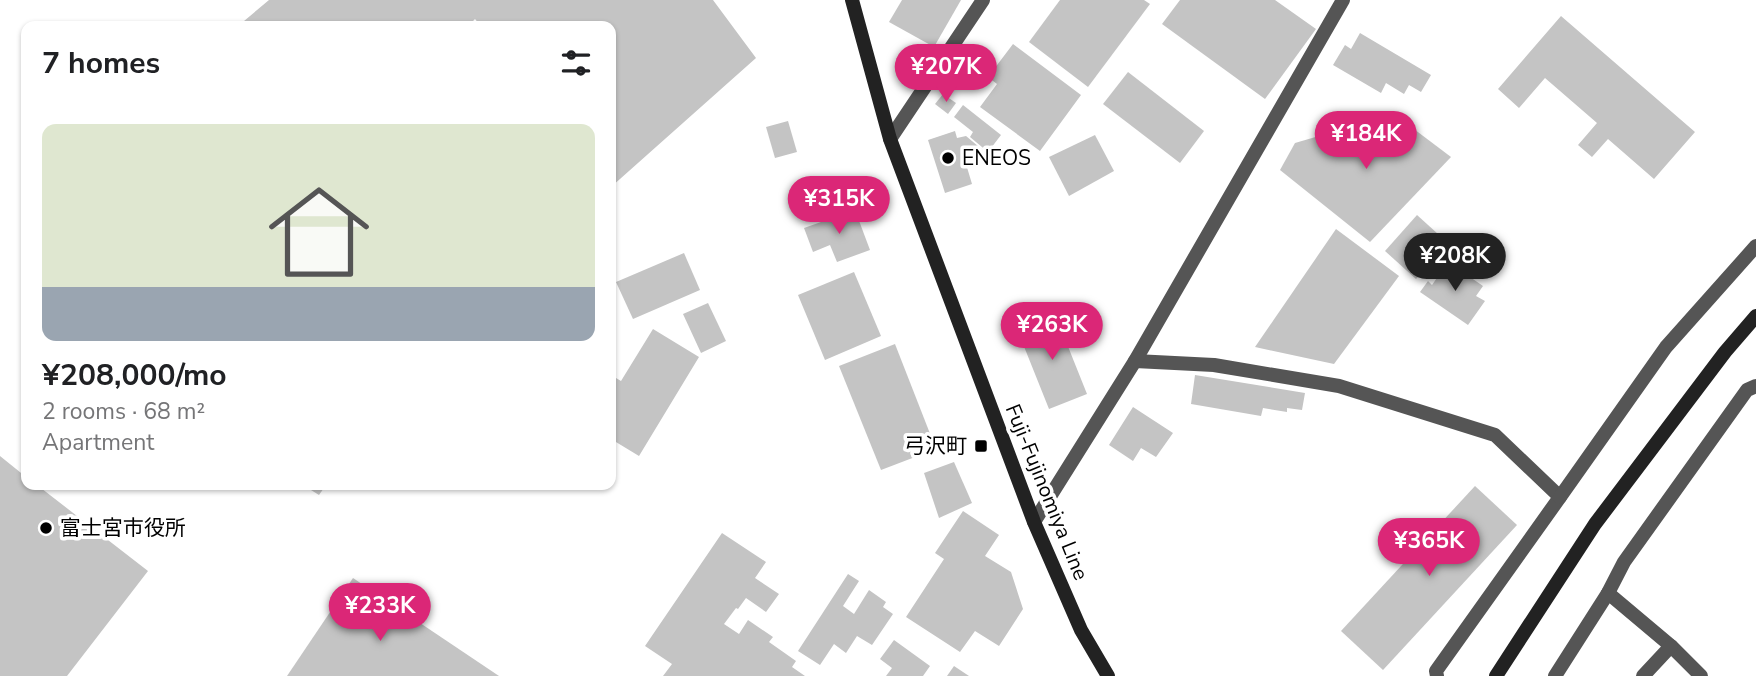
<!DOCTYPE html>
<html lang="en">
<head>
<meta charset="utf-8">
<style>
	body { margin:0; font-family:"Nunito Sans","Noto Sans JP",sans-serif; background:#f2f2f2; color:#202124; height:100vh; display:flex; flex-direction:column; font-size:26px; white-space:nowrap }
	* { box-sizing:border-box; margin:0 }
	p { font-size:23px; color:#757577 }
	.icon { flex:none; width:38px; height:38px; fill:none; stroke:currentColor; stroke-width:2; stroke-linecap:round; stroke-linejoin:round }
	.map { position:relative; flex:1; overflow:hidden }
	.details { position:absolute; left:21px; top:21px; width:595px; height:469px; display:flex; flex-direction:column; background:#fff; border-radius:14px; box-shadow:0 2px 5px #0004 }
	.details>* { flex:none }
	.price { position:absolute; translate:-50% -60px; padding:0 16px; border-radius:24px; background:#db2777; color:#fff; font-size:23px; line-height:46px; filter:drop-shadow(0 2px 4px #0008) }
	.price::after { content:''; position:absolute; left:50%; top:42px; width:21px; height:16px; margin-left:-10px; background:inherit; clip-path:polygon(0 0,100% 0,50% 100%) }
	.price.current { background:#222; color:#fff }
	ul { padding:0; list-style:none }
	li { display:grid; align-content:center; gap:14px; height:371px; padding:0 21px }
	li span { display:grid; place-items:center; height:217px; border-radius:14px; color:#555 }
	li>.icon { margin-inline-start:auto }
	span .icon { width:126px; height:126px; fill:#fffc; stroke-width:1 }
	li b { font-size:30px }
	h2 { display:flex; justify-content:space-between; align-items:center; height:84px; padding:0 21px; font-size:30px }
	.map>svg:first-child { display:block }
	.building { fill:#c4c4c4 }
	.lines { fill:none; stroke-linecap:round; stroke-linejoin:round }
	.street { stroke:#555; stroke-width:14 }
	.secondary { stroke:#222; stroke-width:14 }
	.poi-dot { fill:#000; stroke:#fff; stroke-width:2.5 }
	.labels { text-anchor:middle; stroke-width:7; stroke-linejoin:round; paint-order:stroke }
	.poi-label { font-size:21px; fill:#000; stroke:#fff; text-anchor:start }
	.street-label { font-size:21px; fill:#000; stroke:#fff }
</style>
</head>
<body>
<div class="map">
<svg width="1756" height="676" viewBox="0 0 1756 676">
	<rect width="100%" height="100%" fill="#fff"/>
	<g class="building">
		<path d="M 269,0 L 713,0 L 756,58 L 611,187 L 611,26 L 481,26 L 475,19 L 468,26 L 238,26 Z"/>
		<path d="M 902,0 L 961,0 L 934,47 L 889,22 Z"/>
		<path d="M 1060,0 L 1144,0 L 1150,4 L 1088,87 L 1029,42 Z"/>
		<path d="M 1180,0 L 1275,0 L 1316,29 L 1265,99 L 1162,24 Z"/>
		<path d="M 1561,16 L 1695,132 L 1654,179 L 1608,139 L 1592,157 L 1578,145 L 1597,123 L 1545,78 L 1519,108 L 1498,89 Z"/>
		<path d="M 1360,33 L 1431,75 L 1421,92 L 1409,85 L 1404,94 L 1386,83 L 1381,93 L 1333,65 L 1345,45 L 1351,49 Z"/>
		<path d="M 1013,44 L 1081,95 L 1040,151 L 980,107 L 997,84 L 988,77 Z"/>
		<path d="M 1128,72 L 1204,131 L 1180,163 L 1103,104 Z"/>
		<path d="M 943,94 L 956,103 L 948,114 L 935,104 Z"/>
		<path d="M 963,105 L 1001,135 L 988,152 L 970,137 L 973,132 L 954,117 Z"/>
		<path d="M 1394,114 L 1451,157 L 1370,242 L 1280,170 L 1295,143 Z"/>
		<path d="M 788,121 L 797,152 L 775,158 L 766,127 Z"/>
		<path d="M 955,131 L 957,138 L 966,136 L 991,157 L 966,164 L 972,184 L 945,193 L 928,140 Z"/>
		<path d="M 1095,135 L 1114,171 L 1069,196 L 1049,157 Z"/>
		<path d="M 855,210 L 870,250 L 837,262 L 830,245 L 813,252 L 804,228 Z"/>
		<path d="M 1417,215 L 1449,244 L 1416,279 L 1385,251 Z"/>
		<path d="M 1336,229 L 1399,276 L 1334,364 L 1255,347 Z"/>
		<path d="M 684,253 L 700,290 L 633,319 L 616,282 Z"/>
		<path d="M 1448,262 L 1483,286 L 1476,296 L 1485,301 L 1468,325 L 1420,292 L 1428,281 L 1432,285 Z"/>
		<path d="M 854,272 L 881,336 L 825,360 L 798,295 Z"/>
		<path d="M 708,303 L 726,341 L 701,353 L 683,314 Z"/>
		<path d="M 1055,314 L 1087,394 L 1049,409 L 1017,329 Z"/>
		<path d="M 653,329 L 699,357 L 639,456 L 611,439 L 611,375 L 621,381 Z"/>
		<path d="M 895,344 L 936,449 L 881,470 L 839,366 Z"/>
		<path d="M 1195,375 L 1305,393 L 1302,410 L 1287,408 L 1287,412 L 1263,408 L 1261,416 L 1191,404 Z"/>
		<path d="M 1133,407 L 1173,433 L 1156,457 L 1141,448 L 1133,461 L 1109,445 Z"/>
		<path d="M 0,456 L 26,477 L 26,485 L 37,485 L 148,571 L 67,676 L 0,676 Z"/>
		<path d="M 954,462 L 972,503 L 939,518 L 924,473 Z"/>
		<path d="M 303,485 L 326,485 L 319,495 Z"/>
		<path d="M 1475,486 L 1517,525 L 1383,670 L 1341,631 Z"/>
		<path d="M 963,511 L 999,535 L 985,556 L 1011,572 L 1023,609 L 999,646 L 975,631 L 960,652 L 906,617 L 944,559 L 935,553 Z"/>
		<path d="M 722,533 L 766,562 L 755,578 L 779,594 L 766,612 L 746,598 L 738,609 L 736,608 L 724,624 L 739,634 L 748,620 L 773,637 L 769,642 L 796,661 L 792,667 L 805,676 L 663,676 L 672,664 L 645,646 Z"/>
		<path d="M 848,574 L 859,581 L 843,606 L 854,614 L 869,590 L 886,602 L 883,607 L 893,614 L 872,645 L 857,636 L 846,653 L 834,644 L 820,665 L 798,651 Z"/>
		<path d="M 353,578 L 499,676 L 287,676 Z"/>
		<path d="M 894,640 L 930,666 L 923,676 L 886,676 L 892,668 L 880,659 Z"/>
		<path d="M 954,666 L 969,676 L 947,676 Z"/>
	</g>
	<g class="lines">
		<g class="street">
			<path d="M 890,139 L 983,0"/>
			<path d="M 1135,361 L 1214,365 L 1339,386 L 1495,435 L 1560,497 L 1436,671 L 1437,676"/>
			<path d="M 1560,497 L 1666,347 L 1756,246"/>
			<path d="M 1034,522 L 1135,361 L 1343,0"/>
			<path d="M 1608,593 L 1671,646 L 1701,676"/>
			<path d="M 1555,676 L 1608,593 L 1624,562 L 1747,390 L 1756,386"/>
			<path d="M 1643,676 L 1671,646"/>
		</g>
		<g class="secondary">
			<path d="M 852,0 L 890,139 L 1034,522 L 1081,630 L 1108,676"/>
			<path d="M 1496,676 L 1595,524 L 1725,352 L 1756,316"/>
		</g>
	</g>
	<g class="poi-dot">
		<circle cx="948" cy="158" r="7"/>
		<rect x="974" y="439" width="14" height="14" rx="3.5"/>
		<circle cx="46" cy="528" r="7"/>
	</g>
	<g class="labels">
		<g class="poi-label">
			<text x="962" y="165">ENEOS</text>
			<text x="967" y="453" text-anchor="end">弓沢町</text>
			<text x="60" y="535">富士宮市役所</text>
		</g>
		<g class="street-label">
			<text transform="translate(1047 492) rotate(68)" y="7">Fuji-Fujinomiya Line</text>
		</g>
	</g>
</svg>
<b class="price" style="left:946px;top:104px">¥207K</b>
<b class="price" style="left:1366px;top:171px">¥184K</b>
<b class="price" style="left:839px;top:236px">¥315K</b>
<b class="price current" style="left:1455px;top:293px">¥208K</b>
<b class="price" style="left:1052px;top:362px">¥263K</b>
<b class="price" style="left:1429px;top:578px">¥365K</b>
<b class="price" style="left:380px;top:643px">¥233K</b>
<section class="details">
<h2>7 homes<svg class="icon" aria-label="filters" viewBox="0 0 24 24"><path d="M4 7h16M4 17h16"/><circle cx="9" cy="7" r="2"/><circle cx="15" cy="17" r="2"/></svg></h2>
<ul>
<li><span style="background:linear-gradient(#dfe7d0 75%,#9aa5b1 0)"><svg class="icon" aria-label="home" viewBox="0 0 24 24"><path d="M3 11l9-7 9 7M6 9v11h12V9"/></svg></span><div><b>¥208,000/mo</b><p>2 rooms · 68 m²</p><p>Apartment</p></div></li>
</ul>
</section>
</div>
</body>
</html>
